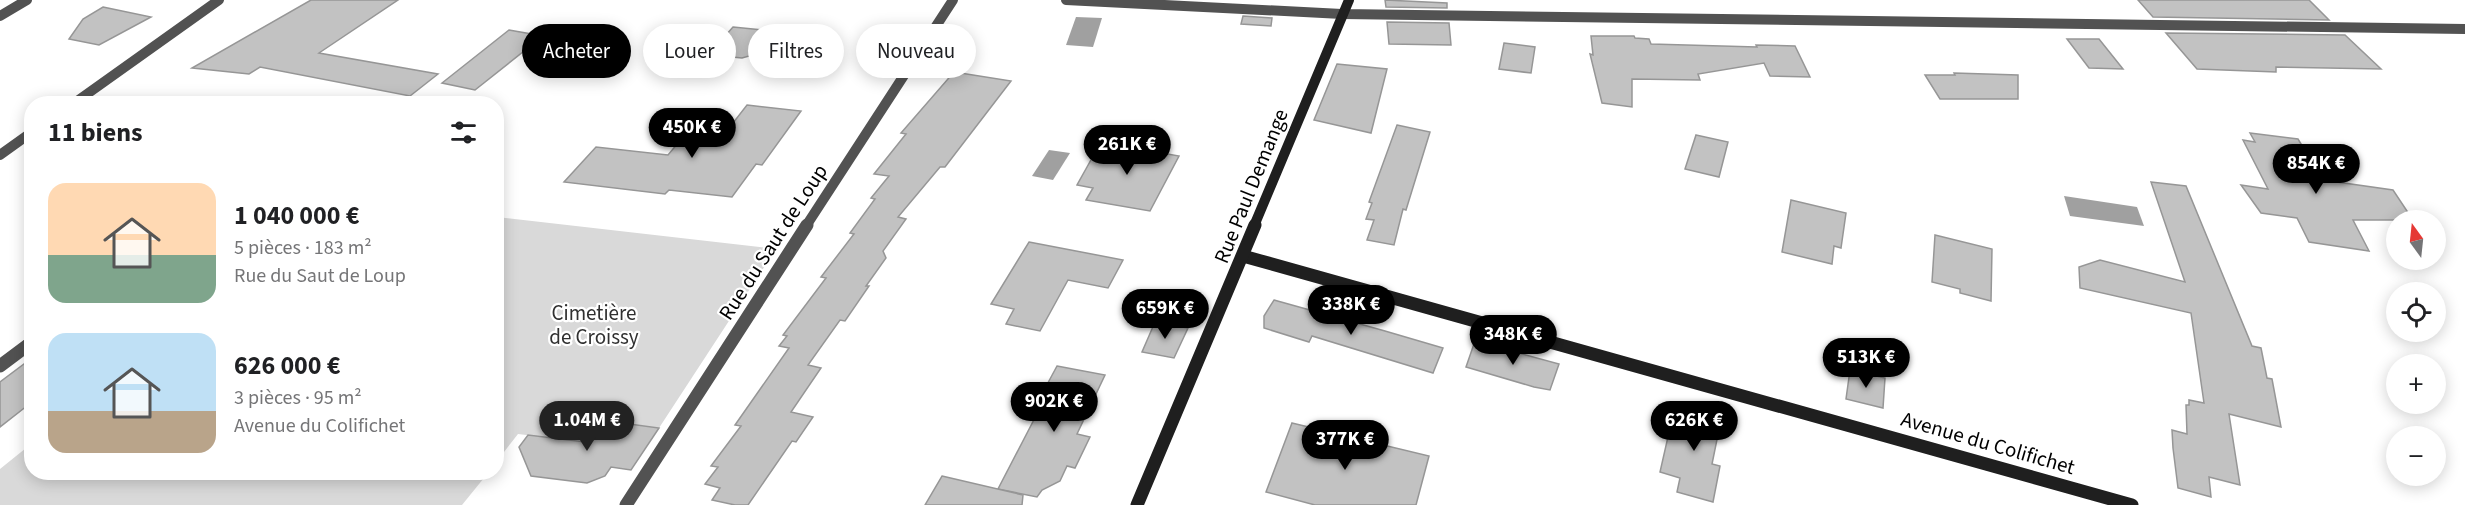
<!DOCTYPE html>
<html lang="fr">
<head>
<meta charset="utf-8">
<style>
	body { margin:0; font-family:"Source Sans 3",sans-serif; background:#f6f6f6; color:#202124; height:100vh; display:flex; flex-direction:column; font-size:22px; white-space:nowrap }
	* { box-sizing:border-box; margin:0 }
	p { font-size:20px; color:#757577 }
	.icon { flex:none; width:33px; height:33px; fill:none; stroke:currentColor; stroke-width:2; stroke-linecap:round; stroke-linejoin:round }
	.map { position:relative; flex:1; overflow:hidden }
	.sheet { position:absolute; left:24px; top:96px; width:480px; height:384px; display:flex; flex-direction:column; background:#fff; border-radius:24px; box-shadow:0 3px 15px #0003 }
	.sheet>* { flex:none }
	.banner { position:absolute; left:522px; top:24px; width:570px; height:54px; display:flex; gap:12px }
	.needle { width:39px; rotate:345deg }
	.fabs { position:absolute; left:2386px; top:210px; display:grid; gap:12px }
	.fabs a { display:grid; place-items:center; width:60px; height:60px; border-radius:50%; background:#fff; box-shadow:0 3px 15px #0003; font-size:30px }
	.price { position:absolute; translate:-50% -51px; padding:0 14px; border-radius:21px; background:#000; color:#fff; font-size:20px; line-height:39px; filter:drop-shadow(0 2px 3px #0008) }
	.price::after { content:''; position:absolute; left:50%; top:36px; width:18px; height:14px; margin-left:-9px; background:inherit; clip-path:polygon(0 0,100% 0,50% 100%) }
	.price.current { background:#222; color:#fff }
	ul { padding:0; list-style:none }
	li { display:flex; align-items:center; gap:18px; height:150px; padding:0 24px }
	li span { display:grid; place-items:center; flex:none; width:168px; height:120px; border-radius:18px; color:#555 }
	li>.icon { margin-inline-start:auto }
	span .icon { width:72px; height:72px; fill:#fffc; stroke-width:1 }
	li b { font-size:26px }
	h2 { display:flex; justify-content:space-between; align-items:center; height:72px; padding:0 24px; font-size:26px }
	.tag { padding:0 21px; border-radius:27px; background:#fff; box-shadow:0 3px 15px #0003; font-size:21px; line-height:54px }
	.tag.current { background:#000; color:#fff }
	.map>svg:first-child { display:block }
	.green { fill:#d9d9d9 }
	.water { fill:#a0a0a0 }
	.building { fill:#c2c2c2; stroke:#969696; stroke-width:1.5 }
	.lines { fill:none; stroke-linecap:round; stroke-linejoin:round }
	.minor-far1 { stroke:#525252; stroke-width:10 }
	.minor { stroke:#525252; stroke-width:13 }
	.secondary-far1 { stroke:#1f1f1f; stroke-width:10 }
	.secondary { stroke:#1f1f1f; stroke-width:13 }
	.labels { text-anchor:middle; stroke-width:4.5; stroke-linejoin:round; paint-order:stroke }
	.street-label { font-size:21px; fill:#000; stroke:#fff }
	.park-label { font-size:21px; fill:#303030; stroke:#fff }
</style>
</head>
<body>
<div class="map">
<svg width="2465" height="505" viewBox="0 0 2465 505">
	<rect width="100%" height="100%" fill="#fff"/>
	<g class="green">
		<path d="M 497,217 L 776,249 L 659,428 L 600,420 L 585,442 L 518,434 L 497,461 Z"/>
		<path d="M 31,444 L 32,472 L 488,473 L 462,505 L 0,505 L 0,469 Z"/>
	</g>
	<g class="water">
		<path d="M 1076,17 L 1102,18 L 1093,47 L 1066,45 Z"/>
		<path d="M 1049,150 L 1070,153 L 1053,180 L 1032,176 Z"/>
		<path d="M 2064,196 L 2137,207 L 2144,226 L 2070,216 Z"/>
	</g>
	<g class="building">
		<path d="M 311,0 L 398,0 L 319,53 L 438,74 L 410,96 L 260,67 L 249,74 L 192,68 Z"/>
		<path d="M 1385,0 L 1447,3 L 1447,8 L 1386,7 Z"/>
		<path d="M 2138,0 L 2309,0 L 2329,20 L 2153,17 Z"/>
		<path d="M 103,7 L 151,17 L 99,45 L 69,39 L 83,19 Z"/>
		<path d="M 1243,16 L 1272,18 L 1271,26 L 1241,24 Z"/>
		<path d="M 1387,22 L 1449,23 L 1451,45 L 1389,44 Z"/>
		<path d="M 733,27 L 763,30 L 788,33 L 768,58 L 749,56 L 742,58 L 732,57 L 730,54 L 711,52 Z"/>
		<path d="M 509,30 L 543,36 L 475,90 L 442,83 Z"/>
		<path d="M 2166,33 L 2345,35 L 2381,69 L 2276,67 L 2276,72 L 2197,69 Z"/>
		<path d="M 1591,36 L 1634,36 L 1635,38 L 1649,39 L 1651,44 L 1757,47 L 1756,45 L 1795,46 L 1810,77 L 1770,76 L 1764,63 L 1698,74 L 1700,80 L 1632,79 L 1632,107 L 1602,103 L 1590,54 L 1593,55 Z"/>
		<path d="M 2067,39 L 2099,39 L 2123,69 L 2089,68 Z"/>
		<path d="M 1504,43 L 1535,47 L 1531,73 L 1499,69 Z"/>
		<path d="M 1337,64 L 1387,69 L 1371,133 L 1314,120 Z"/>
		<path d="M 954,72 L 1011,81 L 945,167 L 940,167 L 898,217 L 906,219 L 883,251 L 886,258 L 866,286 L 869,286 L 845,321 L 840,320 L 808,365 L 821,368 L 791,412 L 813,417 L 796,442 L 792,441 L 748,505 L 735,505 L 712,500 L 720,488 L 705,484 L 718,467 L 711,466 L 741,426 L 735,425 L 789,348 L 779,346 L 787,336 L 783,335 L 826,278 L 821,277 L 854,234 L 850,233 L 875,199 L 871,198 L 889,176 L 874,174 L 906,134 L 901,133 Z"/>
		<path d="M 1954,73 L 2018,75 L 2018,99 L 1940,99 L 1925,75 L 1955,75 Z"/>
		<path d="M 747,105 L 801,111 L 762,165 L 756,164 L 732,197 L 669,190 L 665,194 L 564,182 L 596,147 L 668,155 L 683,137 L 719,141 Z"/>
		<path d="M 1397,125 L 1430,132 L 1406,210 L 1403,209 L 1394,245 L 1367,240 L 1374,220 L 1366,219 L 1372,203 L 1369,202 Z"/>
		<path d="M 2250,133 L 2298,139 L 2323,180 L 2393,190 L 2413,220 L 2353,220 L 2369,251 L 2309,242 L 2297,218 L 2261,213 L 2241,185 L 2268,189 L 2243,140 L 2255,142 Z"/>
		<path d="M 1696,135 L 1728,142 L 1719,177 L 1685,169 Z"/>
		<path d="M 1101,142 L 1179,156 L 1150,211 L 1086,200 L 1093,188 L 1077,185 Z"/>
		<path d="M 2151,182 L 2186,186 L 2252,346 L 2261,348 L 2267,378 L 2272,379 L 2281,427 L 2229,414 L 2240,485 L 2209,477 L 2211,497 L 2178,488 L 2173,448 L 2172,430 L 2187,434 L 2186,405 L 2189,405 L 2189,400 L 2204,403 L 2191,313 L 2080,288 L 2079,267 L 2100,260 L 2185,282 Z"/>
		<path d="M 1791,200 L 1846,213 L 1841,248 L 1834,246 L 1832,264 L 1782,252 Z"/>
		<path d="M 1935,235 L 1992,249 L 1991,301 L 1960,293 L 1960,289 L 1932,282 Z"/>
		<path d="M 1029,242 L 1123,260 L 1108,288 L 1068,280 L 1040,331 L 1006,324 L 1014,309 L 991,304 Z"/>
		<path d="M 1274,300 L 1385,331 L 1443,348 L 1433,373 L 1312,336 L 1309,342 L 1264,328 L 1264,316 Z"/>
		<path d="M 1155,322 L 1188,328 L 1174,358 L 1142,352 Z"/>
		<path d="M 1475,341 L 1559,364 L 1550,390 L 1534,387 L 1466,367 Z"/>
		<path d="M 32,358 L 32,402 L 0,427 L 0,382 Z"/>
		<path d="M 1057,366 L 1105,375 L 1077,434 L 1090,437 L 1075,468 L 1067,466 L 1060,481 L 1042,490 L 1037,497 L 998,489 L 1040,408 L 1035,407 Z"/>
		<path d="M 1850,370 L 1885,378 L 1883,408 L 1846,399 Z"/>
		<path d="M 1697,403 L 1723,410 L 1712,464 L 1720,466 L 1713,502 L 1677,492 L 1680,478 L 1660,472 L 1670,428 L 1677,430 L 1682,411 L 1694,414 Z"/>
		<path d="M 600,420 L 659,428 L 631,470 L 611,467 L 605,476 L 587,483 L 531,476 L 519,447 L 528,435 L 585,442 Z"/>
		<path d="M 1292,423 L 1429,456 L 1416,505 L 1315,505 L 1266,492 Z"/>
		<path d="M 942,476 L 1023,495 L 1022,505 L 925,505 Z"/>
	</g>
	<g class="lines">
		<g class="minor-far1">
			<path d="M 1066,0 L 1342,14 L 2465,29"/>
			<path d="M 0,16 L 27,0"/>
			<path d="M 73,104 L 219,0"/>
			<path d="M 0,155 L 32,132"/>
			<path d="M 806,226 L 953,0"/>
		</g>
		<g class="minor">
			<path d="M 0,366 L 32,342"/>
			<path d="M 626,505 L 807,225"/>
		</g>
		<path class="secondary-far1" d="M 1254,226 L 1349,0"/>
		<g class="secondary">
			<path d="M 1243,256 L 2132,505"/>
			<path d="M 1137,505 L 1255,225"/>
		</g>
	</g>
	<g class="labels">
		<g class="street-label">
			<text transform="translate(1251 186) rotate(-68)" y="7">Rue Paul Demange</text>
			<text transform="translate(773 242) rotate(-57)" y="7">Rue du Saut de Loup</text>
			<text transform="translate(1988 443) rotate(16)" y="7">Avenue du Colifichet</text>
		</g>
		<g class="park-label">
			<text x="594" y="320">Cimetière<tspan x="594" dy="24">de Croissy</tspan></text>
		</g>
	</g>
</svg>
<div class="fabs">
<a><svg class="needle" viewBox="-14 -14 28 28"><path d="M0-13l5 13h-10z" fill="#e53935"/><path d="M0 13l5-13h-10z" fill="#757577"/></svg></a>
<a><svg class="icon" aria-label="locate" viewBox="0 0 24 24"><circle cx="12" cy="12" r="6"/><path d="M12 2v4M12 18v4M2 12h4M18 12h4"/></svg></a>
<a>+</a>
<a>−</a>
</div>
<b class="price" style="left:692px;top:159px">450K €</b>
<b class="price" style="left:1127px;top:176px">261K €</b>
<b class="price" style="left:2316px;top:195px">854K €</b>
<b class="price" style="left:1351px;top:336px">338K €</b>
<b class="price" style="left:1165px;top:340px">659K €</b>
<b class="price" style="left:1513px;top:366px">348K €</b>
<b class="price" style="left:1866px;top:389px">513K €</b>
<b class="price" style="left:1054px;top:433px">902K €</b>
<b class="price current" style="left:587px;top:452px">1.04M €</b>
<b class="price" style="left:1694px;top:452px">626K €</b>
<b class="price" style="left:1345px;top:471px">377K €</b>
<div class="banner">
<a class="tag current">Acheter</a>
<a class="tag">Louer</a>
<a class="tag">Filtres</a>
<a class="tag">Nouveau</a>
</div>
<section class="sheet">
<h2>11 biens<svg class="icon" aria-label="filters" viewBox="0 0 24 24"><path d="M4 7h16M4 17h16"/><circle cx="9" cy="7" r="2"/><circle cx="15" cy="17" r="2"/></svg></h2>
<ul>
<li><span style="background:linear-gradient(#ffd9b3 60%,#7fa58c 0)"><svg class="icon" aria-label="home" viewBox="0 0 24 24"><path d="M3 11l9-7 9 7M6 9v11h12V9"/></svg></span><div><b>1 040 000 €</b><p>5 pièces · 183 m²</p><p>Rue du Saut de Loup</p></div></li>
<li><span style="background:linear-gradient(#bfe0f5 65%,#b9a48a 0)"><svg class="icon" aria-label="home" viewBox="0 0 24 24"><path d="M3 11l9-7 9 7M6 9v11h12V9"/></svg></span><div><b>626 000 €</b><p>3 pièces · 95 m²</p><p>Avenue du Colifichet</p></div></li>
</ul>
</section>
</div>
</body>
</html>
